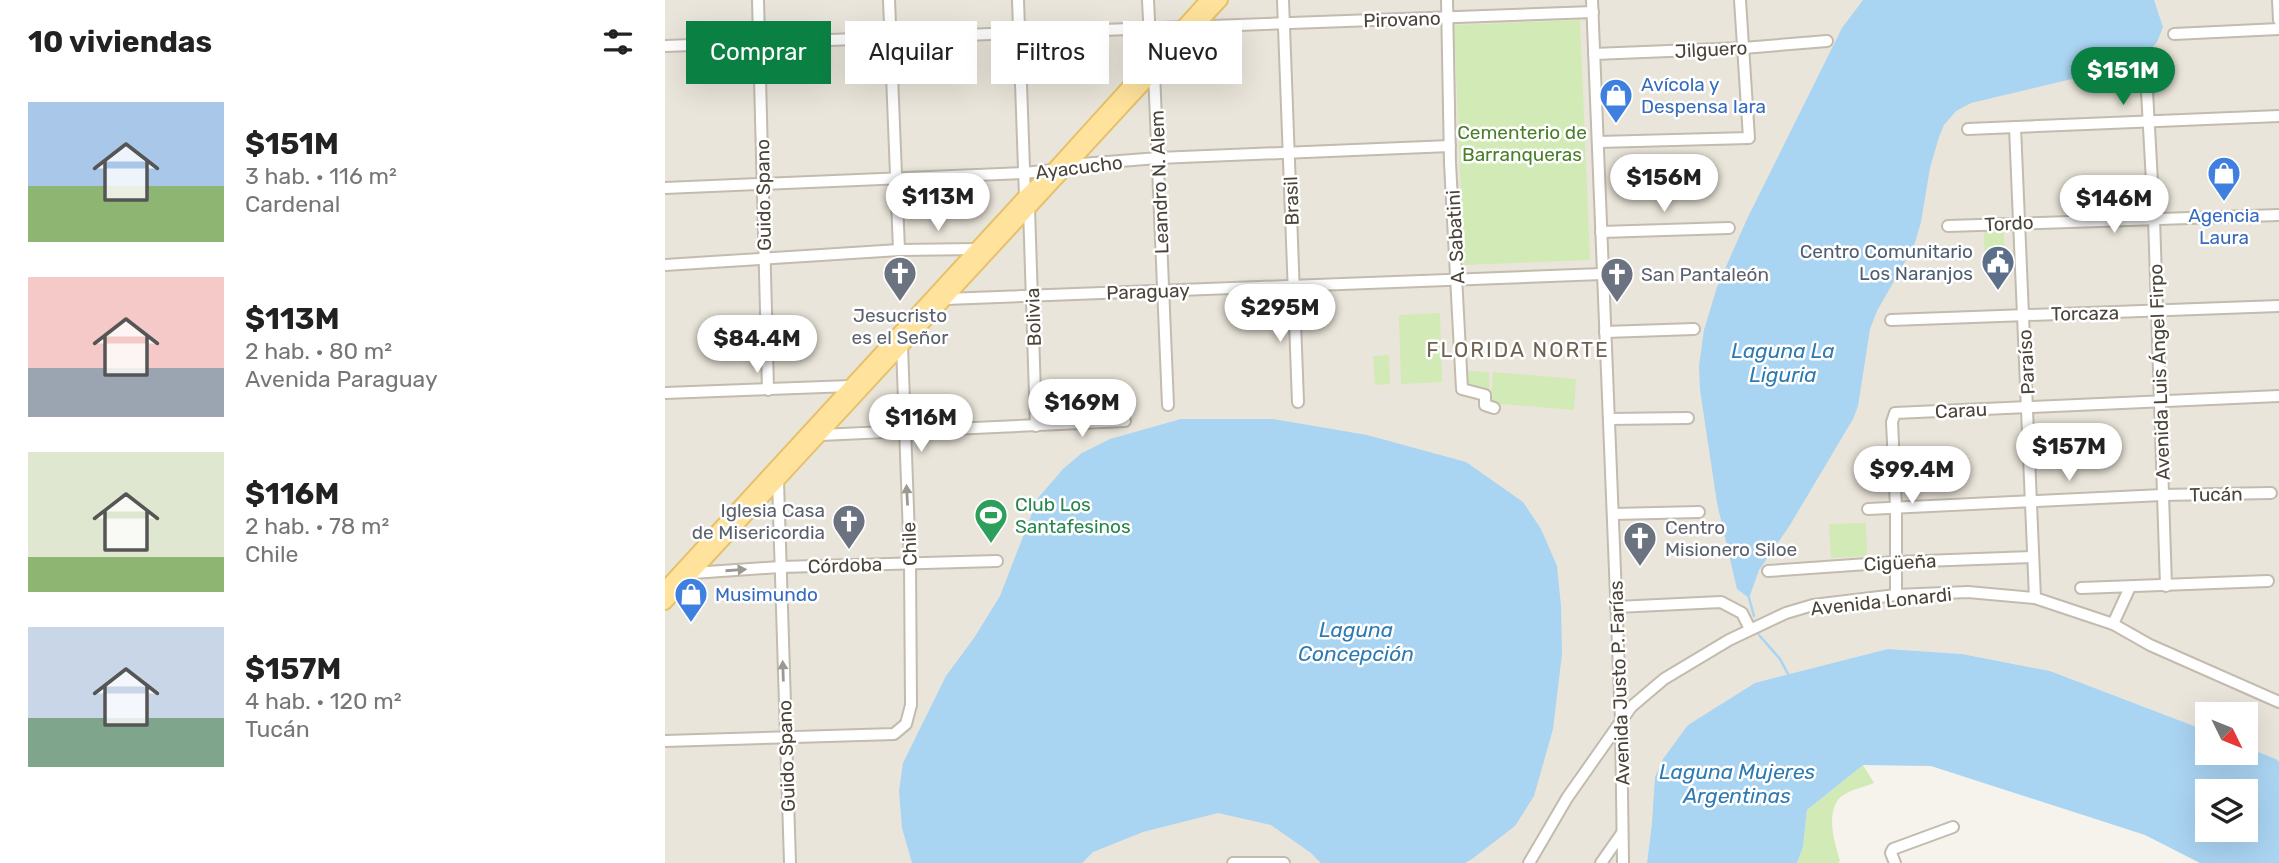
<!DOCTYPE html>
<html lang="es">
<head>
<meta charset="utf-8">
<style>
	body { margin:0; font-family:Rubik,sans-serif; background:#f2f2f2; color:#222; height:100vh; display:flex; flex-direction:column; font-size:26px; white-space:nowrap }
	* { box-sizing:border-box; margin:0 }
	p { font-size:23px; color:#767676 }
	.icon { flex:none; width:38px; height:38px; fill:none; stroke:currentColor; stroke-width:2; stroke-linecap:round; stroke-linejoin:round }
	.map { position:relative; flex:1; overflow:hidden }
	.side { display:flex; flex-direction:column; background:#fff; width:665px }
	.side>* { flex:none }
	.guide { position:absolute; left:21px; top:21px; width:665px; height:63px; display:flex; gap:14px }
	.needle { width:46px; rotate:133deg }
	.fabs { position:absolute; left:1530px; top:702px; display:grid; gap:14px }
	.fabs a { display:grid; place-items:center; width:63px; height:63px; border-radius:0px; background:#fff; box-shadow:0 7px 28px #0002; font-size:35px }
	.price { position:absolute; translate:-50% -60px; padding:0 16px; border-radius:24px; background:#fff; color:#222; font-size:23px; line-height:46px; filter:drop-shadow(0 2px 4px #0008) }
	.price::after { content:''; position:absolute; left:50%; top:42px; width:21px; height:16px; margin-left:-10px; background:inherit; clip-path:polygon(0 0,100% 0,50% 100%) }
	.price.current { background:#0b8043; color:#fff }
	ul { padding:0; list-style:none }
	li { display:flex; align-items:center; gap:21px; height:175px; padding:0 28px }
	li span { display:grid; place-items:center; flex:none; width:196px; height:140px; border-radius:0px; color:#555 }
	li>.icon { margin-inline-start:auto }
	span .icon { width:84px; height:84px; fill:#fffc; stroke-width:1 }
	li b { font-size:30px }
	h2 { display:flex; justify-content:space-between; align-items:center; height:84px; padding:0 28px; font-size:30px }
	.tag { padding:0 24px; border-radius:0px; background:#fff; box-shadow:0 7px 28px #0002; font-size:24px; line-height:63px }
	.tag.current { background:#0b8043; color:#fff }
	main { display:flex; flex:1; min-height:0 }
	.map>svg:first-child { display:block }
	.residential { fill:#eae5da }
	.green { fill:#d2eab5 }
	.water { fill:#a9d4f2; fill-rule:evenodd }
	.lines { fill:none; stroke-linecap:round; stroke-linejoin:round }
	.stream { stroke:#a9d4f2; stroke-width:2.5 }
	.minor-casing { stroke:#c2bbae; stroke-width:14 }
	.major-casing { stroke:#e6c16a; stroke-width:16 }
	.minor { stroke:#fff; stroke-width:10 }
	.major { stroke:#ffe39c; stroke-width:12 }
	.oneway { fill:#9c9892 }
	.labels { text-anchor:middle; stroke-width:5; stroke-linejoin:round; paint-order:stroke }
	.street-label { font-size:19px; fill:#4b4439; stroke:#fff }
	.shop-label { font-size:19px; fill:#366cbe; stroke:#fff; text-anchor:start }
	.park-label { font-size:19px; fill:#4a7f2a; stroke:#fff }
	.service-label { font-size:19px; fill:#4e5e75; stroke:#fff; text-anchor:end }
	.worship-label { font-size:19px; fill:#5b616d; stroke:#fff; text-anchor:start }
	.leisure-label { font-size:19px; fill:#27864d; stroke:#fff; text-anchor:start }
	.neighbourhood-label { font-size:21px; letter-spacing:2px; fill:#6e6250; stroke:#fff }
	.water-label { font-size:21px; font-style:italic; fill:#2e7ab2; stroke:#fff }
</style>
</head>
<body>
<main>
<section class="side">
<h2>10 viviendas<svg class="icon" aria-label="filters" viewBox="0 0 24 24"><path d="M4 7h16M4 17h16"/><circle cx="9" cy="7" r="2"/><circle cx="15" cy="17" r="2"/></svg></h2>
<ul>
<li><span style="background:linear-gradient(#a9c7e8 60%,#8fb573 0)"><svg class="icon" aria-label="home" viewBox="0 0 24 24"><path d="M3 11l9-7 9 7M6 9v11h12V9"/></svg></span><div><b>$151M</b><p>3 hab. · 116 m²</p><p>Cardenal</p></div></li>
<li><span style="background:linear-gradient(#f6c9c9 65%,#9aa5b1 0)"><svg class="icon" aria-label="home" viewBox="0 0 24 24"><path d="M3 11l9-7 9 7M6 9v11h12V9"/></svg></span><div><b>$113M</b><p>2 hab. · 80 m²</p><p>Avenida Paraguay</p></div></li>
<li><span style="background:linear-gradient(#dfe7d0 75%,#8fb573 0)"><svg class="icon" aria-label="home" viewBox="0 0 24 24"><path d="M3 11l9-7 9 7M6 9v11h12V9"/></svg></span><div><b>$116M</b><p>2 hab. · 78 m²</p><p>Chile</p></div></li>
<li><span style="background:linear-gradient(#c9d6e8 65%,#7fa58c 0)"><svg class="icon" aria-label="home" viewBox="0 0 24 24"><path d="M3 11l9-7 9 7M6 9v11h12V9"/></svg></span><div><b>$157M</b><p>4 hab. · 120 m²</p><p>Tucán</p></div></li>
</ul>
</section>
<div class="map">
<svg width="1614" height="863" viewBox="0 0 1614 863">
	<rect width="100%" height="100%" fill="#f6f3ec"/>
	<path class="residential" d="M 0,0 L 1614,0 L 1614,762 L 1580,747 L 1580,714 L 1542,714 L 1542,731 L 1385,671 L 1297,654 L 1223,649 L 1046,711 L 1023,725 L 987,823 L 982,863 L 0,863 Z"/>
	<g class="green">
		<path d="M 915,20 L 925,260 L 799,265 L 789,25 Z"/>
		<path d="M 1319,231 L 1339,231 L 1339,270 L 1320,271 Z"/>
		<path d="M 775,313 L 777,382 L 736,384 L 734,315 Z"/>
		<path d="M 724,355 L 725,384 L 710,385 L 708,356 Z"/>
		<path d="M 803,371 L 824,372 L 824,393 L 803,385 Z"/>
		<path d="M 828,372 L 911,379 L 909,410 L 826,403 Z"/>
		<path d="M 1201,523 L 1202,556 L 1166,558 L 1164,524 Z"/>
		<path d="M 1198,765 L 1209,783 C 1199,787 1185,790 1177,796 C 1159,810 1170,844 1175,861 L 1173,863 L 1132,863 L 1138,847 L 1142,810 Z"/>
	</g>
	<g class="water">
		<path d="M 1198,0 L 1489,0 L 1498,27 L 1492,42 L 1484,51 L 1453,68 L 1306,103 L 1291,111 L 1279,125 L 1274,137 L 1265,168 L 1256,222 L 1249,246 L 1212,311 L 1205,329 L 1193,406 L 1188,419 L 1125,525 L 1094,570 L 1084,598 L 1072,589 L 1052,503 L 1035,390 L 1034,366 L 1039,330 L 1052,287 L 1082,219 L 1177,28 Z"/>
		<path d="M 516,419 L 608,419 L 702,435 L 801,462 L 858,502 L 876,529 L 892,566 L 896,606 L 897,654 L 888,729 L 869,796 L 850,826 L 807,859 L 800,863 L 656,863 L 646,853 L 606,825 L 553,813 L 478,832 L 428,852 L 417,863 L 247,863 L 237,828 L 234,791 L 238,763 L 281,676 L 309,638 L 335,596 L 373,498 L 398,469 L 417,453 L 445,439 Z"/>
		<path d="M 1223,649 L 1297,654 L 1385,671 L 1542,731 L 1542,752 L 1580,752 L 1580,747 L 1611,759 L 1614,762 L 1614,863 L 1535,863 L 1480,835 L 1266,766 L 1198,765 L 1142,810 L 1138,847 L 1132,863 L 982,863 L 987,823 L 990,777 L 998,759 L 1023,725 L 1090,683 ZM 1580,791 L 1580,830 L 1542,830 L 1542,791 Z"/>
	</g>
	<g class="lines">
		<g class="stream">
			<path d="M 1084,598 L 1089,616"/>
			<path d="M 1094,635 L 1115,659 L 1123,674"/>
		</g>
		<defs>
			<g id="minor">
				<path d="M 93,0 L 103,390"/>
				<path d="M 224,0 L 234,250"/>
				<path d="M 353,0 L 360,196"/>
				<path d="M 483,0 L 486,60 L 489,72 L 503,405"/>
				<path d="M 618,0 L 633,402"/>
				<path d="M 782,0 L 785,163 L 797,389 L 820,395 L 820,405 L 829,408"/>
				<path d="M 927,0 L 956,720 L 958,863"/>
				<path d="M 1613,0 L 1614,20"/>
				<path d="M 1509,34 L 1614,29"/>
				<path d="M 0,46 L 928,12"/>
				<path d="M 929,54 L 1078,48 L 1162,41"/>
				<path d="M 1481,73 L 1489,218 L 1501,586"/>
				<path d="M 1350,127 L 1370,598"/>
				<path d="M 1303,129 L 1614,116"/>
				<path d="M 933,142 L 1084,138 L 1075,0"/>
				<path d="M 0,188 L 359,173 L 388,170 L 404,165 L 493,158 L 785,146"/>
				<path d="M 364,208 L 371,426"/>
				<path d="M 1283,226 L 1614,215"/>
				<path d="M 936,232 L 1064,228"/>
				<path d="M 0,265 L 234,250 L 313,249"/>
				<path d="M 281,299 L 937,274"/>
				<path d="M 1226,320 L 1614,306"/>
				<path d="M 940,332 L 1029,329"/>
				<path d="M 0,393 L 186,386"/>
				<path d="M 944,419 L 1023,418"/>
				<path d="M 155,435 L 460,421"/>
				<path d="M 113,481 L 125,863"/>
				<path d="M 1203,509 L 1497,495 L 1606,493"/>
				<path d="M 948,514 L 1034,512"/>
				<path d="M 1103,571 L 1231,562 L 1367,557"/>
				<path d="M 28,573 L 115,567 L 332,561"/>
				<path d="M 1416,588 L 1603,581"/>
				<path d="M 1231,595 L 1231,507 L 1227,422 L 1230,413 L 1614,396"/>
				<path d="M 951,607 L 1056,602 L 1077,613 L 1085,629"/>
				<path d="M 1448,624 L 1465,587"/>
				<path d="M 0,741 L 229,734 L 241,724 L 246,705 L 245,563 L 237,346"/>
				<path d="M 568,863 L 619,863"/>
				<path d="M 864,863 L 902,798 L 966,707 L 999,679 L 1064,640 L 1121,613 L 1148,605 L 1231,595 L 1303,592 L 1370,598 L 1448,624 L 1485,645 L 1614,702"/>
				<path d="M 936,863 L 957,833"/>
				<path d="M 1230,863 L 1226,853 L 1228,849 L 1288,827"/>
			</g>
			<g id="major">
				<path d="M 0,588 L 360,196 L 388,170 L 542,0"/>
				<path d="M 0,603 L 556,0"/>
			</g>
		</defs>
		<use href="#minor" class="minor-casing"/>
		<use href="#major" class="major-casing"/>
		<use href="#minor" class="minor"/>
		<use href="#major" class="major"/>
	</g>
	<defs><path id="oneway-solid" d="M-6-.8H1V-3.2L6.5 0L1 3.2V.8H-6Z" transform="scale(1.75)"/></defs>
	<g class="oneway">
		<use href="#oneway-solid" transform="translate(242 495) rotate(-93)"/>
		<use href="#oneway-solid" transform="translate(71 570) rotate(-4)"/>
		<use href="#oneway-solid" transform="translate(118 671) rotate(-92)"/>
	</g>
	<defs>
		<symbol id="shop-pin" viewBox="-11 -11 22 30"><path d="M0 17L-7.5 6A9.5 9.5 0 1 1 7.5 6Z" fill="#3f7fe0" stroke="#fff"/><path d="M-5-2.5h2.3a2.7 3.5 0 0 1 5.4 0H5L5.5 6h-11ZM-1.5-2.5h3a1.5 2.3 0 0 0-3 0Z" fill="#fff"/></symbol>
		<symbol id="civic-pin" viewBox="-11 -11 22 30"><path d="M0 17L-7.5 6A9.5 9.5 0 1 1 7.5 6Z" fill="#5c6f8a" stroke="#fff"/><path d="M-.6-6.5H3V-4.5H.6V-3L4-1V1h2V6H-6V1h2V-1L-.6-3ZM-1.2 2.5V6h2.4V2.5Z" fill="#fff"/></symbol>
		<symbol id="church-pin" viewBox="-11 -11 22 30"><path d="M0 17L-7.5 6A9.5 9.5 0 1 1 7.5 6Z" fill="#6b7280" stroke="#fff"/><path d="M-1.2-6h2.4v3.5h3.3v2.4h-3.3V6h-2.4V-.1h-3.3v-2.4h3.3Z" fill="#fff"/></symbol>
		<symbol id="stadium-pin" viewBox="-11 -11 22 30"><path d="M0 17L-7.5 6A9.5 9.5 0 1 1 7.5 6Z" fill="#2e9e5b" stroke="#fff"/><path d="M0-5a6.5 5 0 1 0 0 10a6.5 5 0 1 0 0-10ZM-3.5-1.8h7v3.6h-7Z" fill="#fff"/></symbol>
	</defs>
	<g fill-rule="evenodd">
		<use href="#shop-pin" x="932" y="76" width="38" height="52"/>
		<use href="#shop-pin" x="1540" y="154" width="38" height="52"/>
		<use href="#civic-pin" x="1314" y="243" width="38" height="52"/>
		<use href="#church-pin" x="216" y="254" width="38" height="52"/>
		<use href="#church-pin" x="933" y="255" width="38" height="52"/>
		<use href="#stadium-pin" x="307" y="496" width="38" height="52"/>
		<use href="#church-pin" x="165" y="502" width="38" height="52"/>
		<use href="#church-pin" x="956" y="519" width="38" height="52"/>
		<use href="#shop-pin" x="7" y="575" width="38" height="52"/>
	</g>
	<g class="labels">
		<g class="street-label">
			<text transform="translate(737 19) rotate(-2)" y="7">Pirovano</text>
			<text transform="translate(1046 49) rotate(-3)" y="7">Jilguero</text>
			<text transform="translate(414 167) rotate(-7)" y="7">Ayacucho</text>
			<text transform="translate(494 182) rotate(-92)" y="7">Leandro N. Alem</text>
			<text transform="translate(98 195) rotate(-91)" y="7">Guido Spano</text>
			<text transform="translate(626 201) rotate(-92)" y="7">Brasil</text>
			<text transform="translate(1344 223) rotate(-3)" y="7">Tordo</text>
			<text transform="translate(790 237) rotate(-93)" y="7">A. Sabatini</text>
			<text transform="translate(483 291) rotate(-2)" y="7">Paraguay</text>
			<text transform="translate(1420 313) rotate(-1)" y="7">Torcaza</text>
			<text transform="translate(368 317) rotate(-92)" y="7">Bolivia</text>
			<text transform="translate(1361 362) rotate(-93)" y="7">Paraíso</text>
			<text transform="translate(1494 372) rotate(-92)" y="7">Avenida Luis Ángel Firpo</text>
			<text transform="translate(1296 410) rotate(-3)" y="7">Carau</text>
			<text transform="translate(1551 494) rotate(-1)" y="7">Tucán</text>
			<text transform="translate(244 544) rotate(-92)" y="7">Chile</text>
			<text transform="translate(1235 562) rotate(-3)" y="7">Cigüeña</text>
			<text transform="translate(180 565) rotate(-2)" y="7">Córdoba</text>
			<text transform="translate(1216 601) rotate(-6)" y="7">Avenida Lonardi</text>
			<text transform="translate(954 683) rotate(-92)" y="7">Avenida Justo P. Farías</text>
			<text transform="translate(121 756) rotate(-92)" y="7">Guido Spano</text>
		</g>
		<g class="shop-label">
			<text x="976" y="91">Avícola y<tspan x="976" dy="22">Despensa Iara</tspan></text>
			<text x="1559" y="222" text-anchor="middle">Agencia<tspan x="1559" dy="22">Laura</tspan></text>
			<text x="50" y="601">Musimundo</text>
		</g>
		<g class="park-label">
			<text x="857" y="139">Cementerio de<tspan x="857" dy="22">Barranqueras</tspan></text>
		</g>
		<g class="service-label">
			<text x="1308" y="258">Centro Comunitario<tspan x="1308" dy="22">Los Naranjos</tspan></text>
		</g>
		<g class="worship-label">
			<text x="976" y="281">San Pantaleón</text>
			<text x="235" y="322" text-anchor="middle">Jesucristo<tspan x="235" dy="22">es el Señor</tspan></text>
			<text x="160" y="517" text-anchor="end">Iglesia Casa<tspan x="160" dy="22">de Misericordia</tspan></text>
			<text x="1000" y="534">Centro<tspan x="1000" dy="22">Misionero Siloe</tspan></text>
		</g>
		<g class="leisure-label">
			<text x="350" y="511">Club Los<tspan x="350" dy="22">Santafesinos</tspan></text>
		</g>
		<g class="neighbourhood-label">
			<text x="853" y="357">FLORIDA NORTE</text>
		</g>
		<g class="water-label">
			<text x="1118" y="358">Laguna La<tspan x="1118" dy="24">Liguria</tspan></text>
			<text x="691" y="637">Laguna<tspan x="691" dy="24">Concepción</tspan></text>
			<text x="1072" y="779">Laguna Mujeres<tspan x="1072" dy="24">Argentinas</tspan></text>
		</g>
	</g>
</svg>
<div class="fabs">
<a><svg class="needle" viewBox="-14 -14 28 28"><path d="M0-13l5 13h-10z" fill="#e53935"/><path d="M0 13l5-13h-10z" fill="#767676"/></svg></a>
<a><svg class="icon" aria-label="layers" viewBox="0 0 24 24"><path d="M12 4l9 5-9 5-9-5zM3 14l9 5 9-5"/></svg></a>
</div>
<b class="price current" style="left:1458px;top:107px">$151M</b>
<b class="price" style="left:999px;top:214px">$156M</b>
<b class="price" style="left:273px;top:233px">$113M</b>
<b class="price" style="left:1449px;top:235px">$146M</b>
<b class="price" style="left:615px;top:344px">$295M</b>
<b class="price" style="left:92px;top:375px">$84.4M</b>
<b class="price" style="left:417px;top:439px">$169M</b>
<b class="price" style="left:256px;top:454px">$116M</b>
<b class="price" style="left:1404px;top:483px">$157M</b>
<b class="price" style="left:1247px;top:506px">$99.4M</b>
<div class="guide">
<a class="tag current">Comprar</a>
<a class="tag">Alquilar</a>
<a class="tag">Filtros</a>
<a class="tag">Nuevo</a>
</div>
</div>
</main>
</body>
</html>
